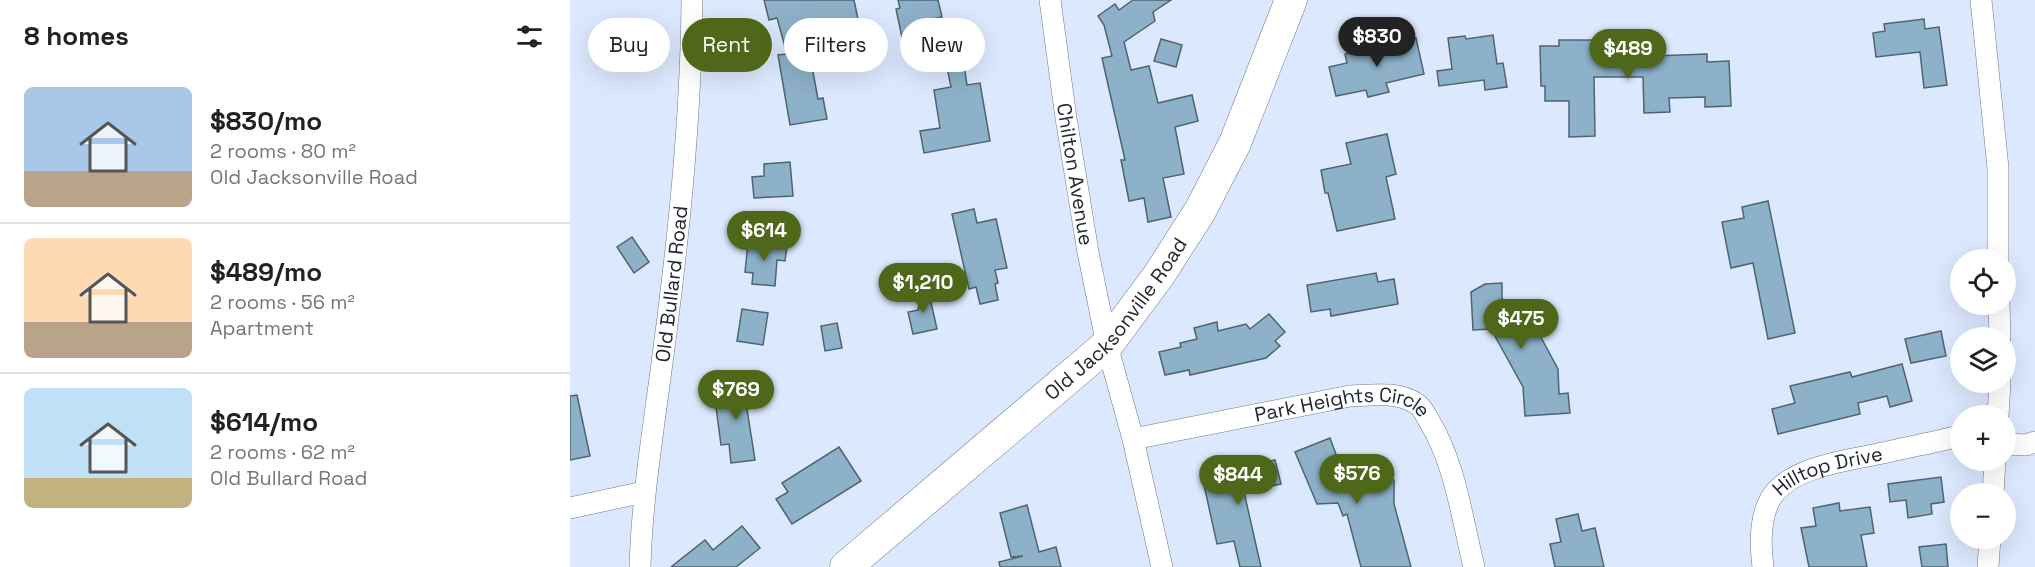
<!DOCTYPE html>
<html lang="en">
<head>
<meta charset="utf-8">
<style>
	body { margin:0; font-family:"Space Grotesk",sans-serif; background:#f2f2f2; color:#222; height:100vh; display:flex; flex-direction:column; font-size:22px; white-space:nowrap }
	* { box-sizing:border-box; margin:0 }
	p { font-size:20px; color:#767676 }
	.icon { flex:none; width:33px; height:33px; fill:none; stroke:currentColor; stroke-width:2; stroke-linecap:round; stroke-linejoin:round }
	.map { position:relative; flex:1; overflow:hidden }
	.panel { display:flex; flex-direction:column; background:#fff; width:570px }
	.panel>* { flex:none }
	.banner { position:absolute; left:18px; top:18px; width:570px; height:54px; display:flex; gap:12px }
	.buttons { position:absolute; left:1380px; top:249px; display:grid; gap:12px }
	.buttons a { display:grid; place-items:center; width:66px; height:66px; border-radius:50%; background:#fff; box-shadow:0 6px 24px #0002; font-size:30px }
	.price { position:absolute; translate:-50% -51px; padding:0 14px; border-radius:21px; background:#4e6718; color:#fff; font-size:20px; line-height:39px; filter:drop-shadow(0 2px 3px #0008) }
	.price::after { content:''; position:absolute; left:50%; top:36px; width:18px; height:14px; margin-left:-9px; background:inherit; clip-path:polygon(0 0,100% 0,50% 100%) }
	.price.on { background:#222; color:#fff }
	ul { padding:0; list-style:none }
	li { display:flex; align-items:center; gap:18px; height:150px; padding:0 24px }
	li+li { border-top:2px solid #e0e0e0 }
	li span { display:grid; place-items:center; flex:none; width:168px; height:120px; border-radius:9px; color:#555 }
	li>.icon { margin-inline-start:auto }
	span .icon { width:72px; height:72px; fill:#fffc; stroke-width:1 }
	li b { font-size:26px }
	h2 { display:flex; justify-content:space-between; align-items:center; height:72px; padding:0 24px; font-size:26px }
	.tag { padding:0 21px; border-radius:27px; background:#fff; box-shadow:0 6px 24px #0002; font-size:21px; line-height:54px }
	.tag.on { background:#4e6718; color:#fff }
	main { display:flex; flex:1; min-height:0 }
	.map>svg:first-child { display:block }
	.building { fill:#8cb1c8; stroke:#4f6471; stroke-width:1.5 }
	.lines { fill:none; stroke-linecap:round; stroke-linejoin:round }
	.street-casing { stroke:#6e788c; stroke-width:22 }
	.secondary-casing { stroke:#6e788c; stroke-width:33 }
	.street { stroke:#fff; stroke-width:21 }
	.secondary { stroke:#fff; stroke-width:32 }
	.labels { text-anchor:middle; stroke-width:4.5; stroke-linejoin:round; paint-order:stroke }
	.street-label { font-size:20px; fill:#23272f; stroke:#fff }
</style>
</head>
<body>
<main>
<section class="panel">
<h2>8 homes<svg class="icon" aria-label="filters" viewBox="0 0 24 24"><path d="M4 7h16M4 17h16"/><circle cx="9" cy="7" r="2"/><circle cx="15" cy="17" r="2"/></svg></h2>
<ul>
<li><span style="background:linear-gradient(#a9c7e8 70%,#b9a48a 0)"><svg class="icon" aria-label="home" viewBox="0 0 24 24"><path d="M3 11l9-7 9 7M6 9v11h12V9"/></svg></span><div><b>$830/mo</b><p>2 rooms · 80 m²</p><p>Old Jacksonville Road</p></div></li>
<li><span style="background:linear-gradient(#ffd9b3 70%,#b9a48a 0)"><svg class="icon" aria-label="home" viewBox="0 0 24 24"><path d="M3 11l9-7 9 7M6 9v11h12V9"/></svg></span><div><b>$489/mo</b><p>2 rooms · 56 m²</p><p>Apartment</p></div></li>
<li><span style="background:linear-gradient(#bfe0f5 75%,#c2b280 0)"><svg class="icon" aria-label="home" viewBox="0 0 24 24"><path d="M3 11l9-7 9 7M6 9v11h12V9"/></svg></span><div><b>$614/mo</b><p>2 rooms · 62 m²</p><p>Old Bullard Road</p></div></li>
</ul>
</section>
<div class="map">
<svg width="1465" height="567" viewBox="0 0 1465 567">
	<rect width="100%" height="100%" fill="#dce8fd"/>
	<g class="building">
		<path d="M 194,0 L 284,0 L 289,24 L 268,28 L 267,26 L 236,34 L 248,99 L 253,98 L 257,119 L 220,125 L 208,55 L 217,54 L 207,18 L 199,20 Z"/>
		<path d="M 328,0 L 368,0 L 372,17 L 347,22 L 352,44 L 334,47 L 326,9 L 330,8 Z"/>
		<path d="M 563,0 L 601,0 L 583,12 L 585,21 L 554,42 L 561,70 L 579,66 L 588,103 L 622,95 L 628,121 L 605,127 L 614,174 L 593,178 L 601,217 L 578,222 L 574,198 L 559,201 L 551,160 L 555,160 L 532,58 L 542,56 L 534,25 L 528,16 L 545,4 L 549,10 Z"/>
		<path d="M 1354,19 L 1355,29 L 1369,27 L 1377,85 L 1354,88 L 1350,52 L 1306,57 L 1303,33 L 1315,31 L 1314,24 Z"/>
		<path d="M 923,35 L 927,64 L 933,63 L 937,87 L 915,90 L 914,80 L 869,86 L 867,71 L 882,69 L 878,38 L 895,36 L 896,39 Z"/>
		<path d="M 846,38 L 854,74 L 816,83 L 819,92 L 798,97 L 796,90 L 766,96 L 759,67 L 777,63 L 775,54 Z"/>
		<path d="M 591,39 L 612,45 L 606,67 L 584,61 Z"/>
		<path d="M 989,40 L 1028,40 L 1028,58 L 1137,54 L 1137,62 L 1159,61 L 1161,106 L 1135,107 L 1135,97 L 1099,98 L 1100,112 L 1074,113 L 1073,77 L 1024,77 L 1025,136 L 999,137 L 999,101 L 975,101 L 975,86 L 971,86 L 970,46 L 989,46 Z"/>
		<path d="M 394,64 L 397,85 L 410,83 L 420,141 L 354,153 L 350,131 L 370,128 L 364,90 L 381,87 L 377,67 Z"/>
		<path d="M 817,134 L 826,174 L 816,177 L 825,219 L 767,231 L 758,193 L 755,193 L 751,170 L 781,164 L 776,143 Z"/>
		<path d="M 220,162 L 223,196 L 184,198 L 182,177 L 194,176 L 194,164 Z"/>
		<path d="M 1198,201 L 1225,333 L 1198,339 L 1183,263 L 1161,268 L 1152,222 L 1174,218 L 1172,207 Z"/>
		<path d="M 404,209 L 407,223 L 426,219 L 437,268 L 425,270 L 428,283 L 425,284 L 428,300 L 410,304 L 406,287 L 399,289 L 382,214 Z"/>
		<path d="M 62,237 L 79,262 L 64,273 L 47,247 Z"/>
		<path d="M 178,243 L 217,246 L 215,261 L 207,260 L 205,286 L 182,284 L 183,273 L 175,272 Z"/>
		<path d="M 806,273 L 808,282 L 824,279 L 828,304 L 761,316 L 760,309 L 741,312 L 737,285 Z"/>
		<path d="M 355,276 L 367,329 L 343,334 L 338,312 L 348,310 Z"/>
		<path d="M 932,283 L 932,298 L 939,309 L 955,308 L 988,369 L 989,394 L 998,393 L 1000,413 L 955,416 L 953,387 L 921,329 L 903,330 L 901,292 L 915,284 Z"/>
		<path d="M 172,309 L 198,313 L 193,345 L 167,341 Z"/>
		<path d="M 699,314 L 715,332 L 705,341 L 710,346 L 696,358 L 620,375 L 619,370 L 595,375 L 589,352 L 611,347 L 610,343 L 627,339 L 624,328 L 647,322 L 648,331 L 676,324 L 680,329 Z"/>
		<path d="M 267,323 L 272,348 L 255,351 L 251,326 Z"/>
		<path d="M 1371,331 L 1376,356 L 1341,363 L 1335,339 Z"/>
		<path d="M 1332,364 L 1342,401 L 1320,407 L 1317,396 L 1288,403 L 1290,414 L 1208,434 L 1202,409 L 1225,403 L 1220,386 L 1280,372 L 1282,377 Z"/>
		<path d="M 185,386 L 189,407 L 177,409 L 185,460 L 161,463 L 159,444 L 151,445 L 144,392 Z"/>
		<path d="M 7,395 L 20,456 L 0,460 L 0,396 Z"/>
		<path d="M 760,438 L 767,457 L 782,457 L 791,480 L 824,480 L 824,504 L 841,567 L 791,567 L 777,514 L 773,516 L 768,503 L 747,504 L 725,452 Z"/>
		<path d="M 269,447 L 291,481 L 222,524 L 206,499 L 218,492 L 212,483 Z"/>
		<path d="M 705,460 L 711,484 L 674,492 L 691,567 L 670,567 L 664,541 L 647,544 L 632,476 Z"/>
		<path d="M 1371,477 L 1374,502 L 1361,504 L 1362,514 L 1338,518 L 1336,500 L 1320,502 L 1318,484 Z"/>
		<path d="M 1269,503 L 1270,511 L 1300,507 L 1304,533 L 1291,535 L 1297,567 L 1239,567 L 1231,528 L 1246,526 L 1243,508 Z"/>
		<path d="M 457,505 L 469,552 L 486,547 L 491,567 L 430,567 L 429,562 L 453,556 L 441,557 L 430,513 Z"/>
		<path d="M 1008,514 L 1012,531 L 1025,528 L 1034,567 L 985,567 L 980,544 L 991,542 L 986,519 Z"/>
		<path d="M 172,526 L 190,548 L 166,567 L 101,567 L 135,540 L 143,550 Z"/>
		<path d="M 1376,544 L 1378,567 L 1352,567 L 1349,547 Z"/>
	</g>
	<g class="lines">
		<defs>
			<g id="street">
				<path id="s1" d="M 480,0 L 496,118 L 518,252 L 537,345 L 563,439 L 592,567"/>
				<path d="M 1411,0 L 1428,168 L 1428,260"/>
				<path d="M 1429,304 L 1430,338"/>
				<path d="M 1428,416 L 1430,382"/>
				<path id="s2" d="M 563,439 L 780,396 C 802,395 828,391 847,404 C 852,407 855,414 858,419 C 885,462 892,518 904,567"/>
				<path d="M 1436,444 L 1456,445 L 1465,442"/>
				<path d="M 1423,494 L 1425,460"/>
				<path d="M 0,508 L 74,492"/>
				<path id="s3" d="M 70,567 C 72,498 83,432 92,363 C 108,243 121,122 122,0"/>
				<path id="s4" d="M 1193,567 C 1190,544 1189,515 1203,495 C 1224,466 1280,460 1313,453 C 1339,447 1365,442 1390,436"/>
				<path d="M 1418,567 L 1420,538"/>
			</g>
			<g id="secondary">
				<path id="s5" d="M 276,567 L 537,345 L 589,275 L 630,211 L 665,143 L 721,0"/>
			</g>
		</defs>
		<use href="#street" class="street-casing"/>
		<use href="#secondary" class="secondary-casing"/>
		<use href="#street" class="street"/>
		<use href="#secondary" class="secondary"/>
	</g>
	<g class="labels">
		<g class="street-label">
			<text dy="7" stroke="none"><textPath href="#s1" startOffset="176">Chilton Avenue</textPath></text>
			<text dy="7" stroke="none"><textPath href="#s3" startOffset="285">Old Bullard Road</textPath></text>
			<text dy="7" stroke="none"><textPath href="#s5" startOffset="368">Old Jacksonville Road</textPath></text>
			<text dy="7" stroke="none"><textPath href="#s2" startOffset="214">Park Heights Circle</textPath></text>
			<text dy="7" stroke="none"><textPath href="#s4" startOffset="136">Hilltop Drive</textPath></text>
		</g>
	</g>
</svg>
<div class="buttons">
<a><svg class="icon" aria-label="locate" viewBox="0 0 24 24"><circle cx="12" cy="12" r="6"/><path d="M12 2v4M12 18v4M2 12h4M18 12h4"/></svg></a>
<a><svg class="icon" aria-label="layers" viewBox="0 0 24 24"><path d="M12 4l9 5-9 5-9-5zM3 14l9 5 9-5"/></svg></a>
<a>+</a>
<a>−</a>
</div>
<b class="price on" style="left:807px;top:68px">$830</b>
<b class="price" style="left:1058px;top:80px">$489</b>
<b class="price" style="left:194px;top:262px">$614</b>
<b class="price" style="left:353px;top:314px">$1,210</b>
<b class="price" style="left:951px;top:350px">$475</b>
<b class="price" style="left:166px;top:421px">$769</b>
<b class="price" style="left:787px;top:505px">$576</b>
<b class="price" style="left:668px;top:506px">$844</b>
<div class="banner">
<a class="tag">Buy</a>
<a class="tag on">Rent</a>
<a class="tag">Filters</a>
<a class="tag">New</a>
</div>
</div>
</main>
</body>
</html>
